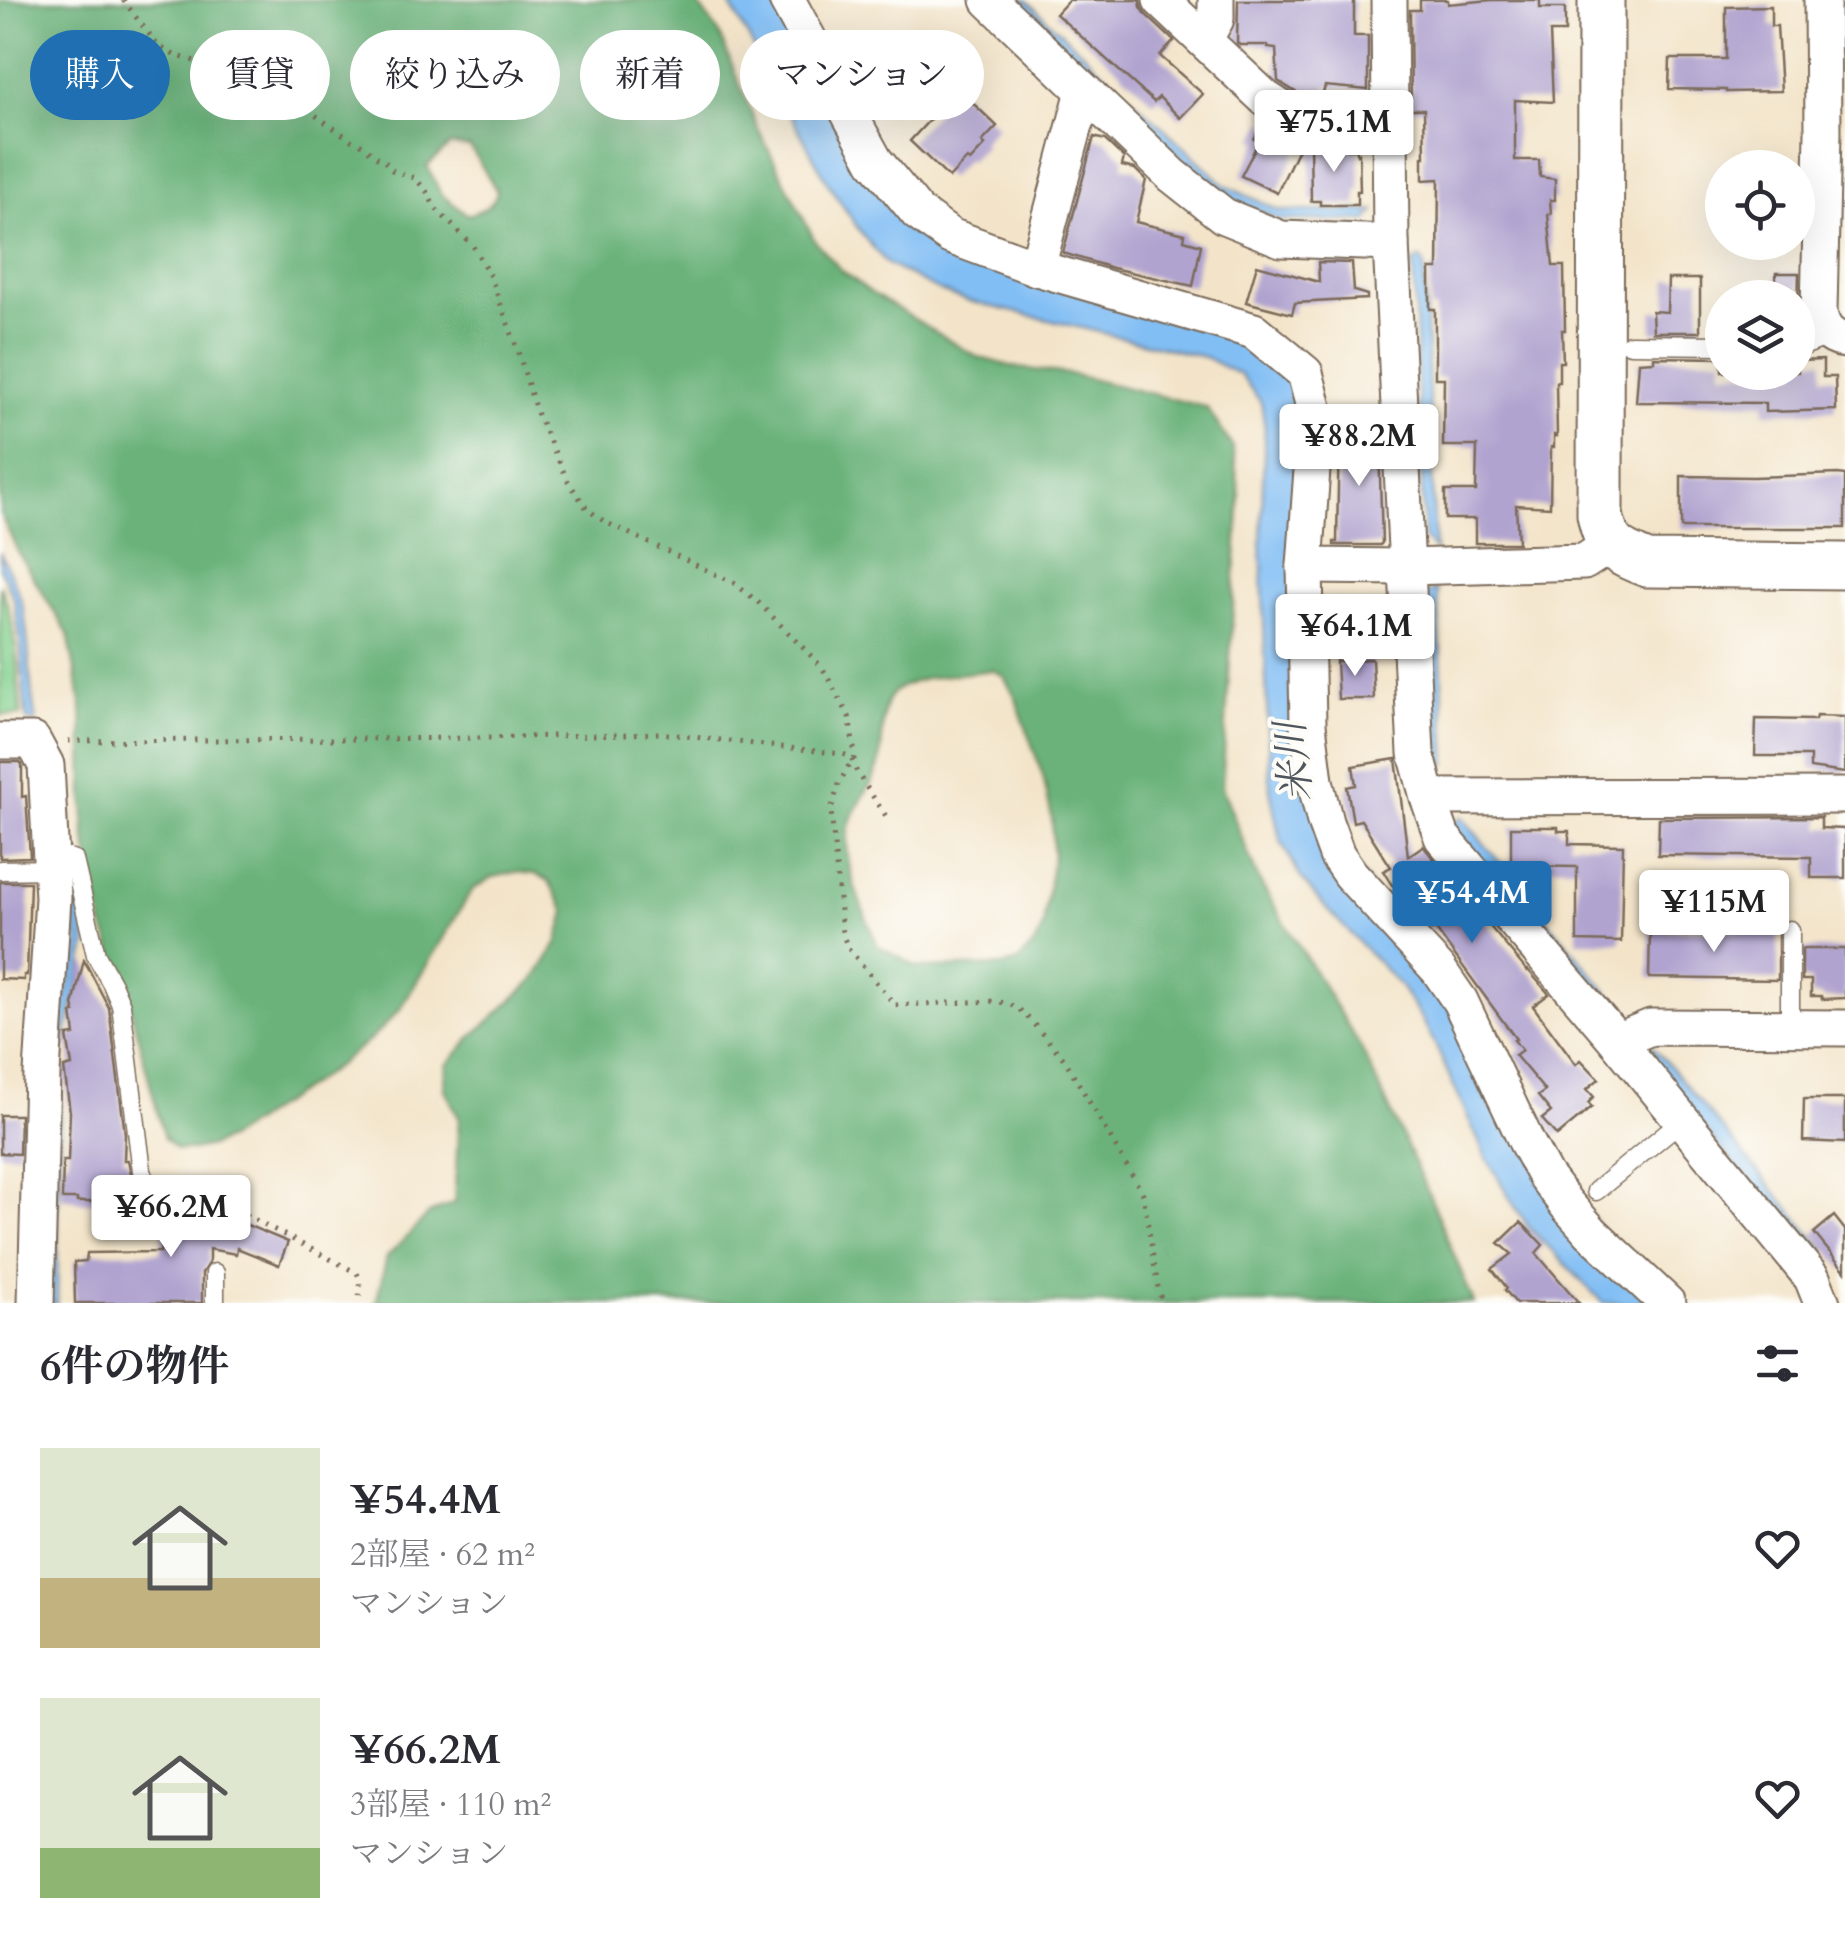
<!DOCTYPE html>
<html lang="ja">
<head>
<meta charset="utf-8">
<style>
	body { margin:0; font-family:Cardo,"Noto Serif JP",serif; background:#f7f7f7; color:#2b2b33; height:100vh; display:flex; flex-direction:column; font-size:38px; white-space:nowrap }
	* { box-sizing:border-box; margin:0 }
	p { font-size:32px; color:#7c7c81 }
	.icon { flex:none; width:55px; height:55px; fill:none; stroke:currentColor; stroke-width:2; stroke-linecap:round; stroke-linejoin:round }
	.map { position:relative; height:1303px; overflow:hidden }
	.drawer { display:flex; flex-direction:column; background:#fff; flex:1 }
	.drawer>* { flex:none }
	.guide { position:absolute; left:30px; top:30px; width:1000px; height:90px; display:flex; gap:20px }
	.controls { position:absolute; left:1705px; top:150px; display:grid; gap:20px }
	.controls a { display:grid; place-items:center; width:110px; height:110px; border-radius:50%; background:#fff; box-shadow:0 10px 40px #0002; font-size:50px }
	.price { position:absolute; translate:-50% -85px; padding:0 22px; border-radius:10px; background:#fff; color:#222; font-size:32px; line-height:65px; filter:drop-shadow(0 2px 5px #0008) }
	.price::after { content:''; position:absolute; left:50%; top:60px; width:30px; height:22px; margin-left:-15px; background:inherit; clip-path:polygon(0 0,100% 0,50% 100%) }
	.price.selected { background:#1f6fb2; color:#fff }
	ul { padding:0; list-style:none }
	li { display:flex; align-items:center; gap:30px; height:250px; padding:0 40px }
	li span { display:grid; place-items:center; flex:none; width:280px; height:200px; border-radius:0px; color:#555 }
	li>.icon { margin-inline-start:auto }
	span .icon { width:120px; height:120px; fill:#fffc; stroke-width:1 }
	li b { font-size:42px }
	h2 { display:flex; justify-content:space-between; align-items:center; height:120px; padding:0 40px; font-size:42px }
	.tag { padding:0 35px; border-radius:45px; background:#fff; box-shadow:0 10px 40px #0002; font-size:35px; line-height:90px }
	.tag.selected { background:#1f6fb2; color:#fff }
	.map>svg:first-child { display:block }
	.green { fill:#83d08f; stroke:#5f7d56; stroke-width:2.5 }
	.forest { fill:#6ab27a; stroke:#526e4c; stroke-width:2.5; fill-rule:evenodd }
	.water { fill:#81bef4; stroke:#5e7489; stroke-width:2.5 }
	.building { fill:#b0a3cf }
	.lines { fill:none; stroke-linecap:round; stroke-linejoin:round }
	.service-casing { stroke:#7b6b5a; stroke-width:21 }
	.minor-casing { stroke:#7b6b5a; stroke-width:39 }
	.tertiary-casing { stroke:#7b6b5a; stroke-width:49 }
	.path { stroke:#7b6b5a; stroke-width:5; stroke-dasharray:2.5 8; stroke-linecap:butt }
	.service { stroke:#fff; stroke-width:18 }
	.minor { stroke:#fff; stroke-width:35 }
	.tertiary { stroke:#fff; stroke-width:45 }
	.labels { text-anchor:middle; stroke-width:8; stroke-linejoin:round; paint-order:stroke }
	.water-label { font-size:40px; font-style:italic; fill:#50565e; stroke:#fdfcf7 }
</style>
</head>
<body>
<div class="map">
<svg width="1845" height="1303" viewBox="0 0 1845 1303">
	<rect width="100%" height="100%" fill="#fdfcf7"/>
	<filter id="ink" filterUnits="userSpaceOnUse"><feTurbulence type="fractalNoise" baseFrequency=".01" numOctaves="2"/><feDisplacementMap in="SourceGraphic" scale="20" xChannelSelector="R" yChannelSelector="G"/><feConvolveMatrix kernelMatrix="1 2 1 2 8 2 1 2 1" color-interpolation-filters="sRGB"/></filter>
	<filter id="wash" filterUnits="userSpaceOnUse"><feTurbulence type="fractalNoise" baseFrequency=".0048" numOctaves="4" result="noise"/><feDisplacementMap in="SourceGraphic" scale="40" xChannelSelector="R" yChannelSelector="G"/><feGaussianBlur stdDeviation="2.25" result="paint"/><feColorMatrix in="noise" values="0 0 0 0 0 0 0 0 0 0 0 0 0 0 0 0 0 1.4 0 .05"/><feComposite in="paint" operator="in"/></filter>
	<g filter="url(#wash)">
		<rect width="100%" height="100%" fill="#f3e4c9"/>
		<path class="green" d="M 0,585 C 18,626 17,672 21,715 L 0,715 Z"/>
		<path class="forest" d="M 0,0 L 695,0 L 719,33 L 757,127 L 815,241 L 841,270 L 870,292 L 977,357 L 1018,368 L 1070,374 L 1206,407 L 1232,446 L 1240,495 L 1222,787 L 1258,879 L 1361,1048 L 1427,1190 L 1474,1303 L 376,1303 L 387,1257 L 429,1214 L 454,1203 L 459,1118 L 444,1087 L 447,1065 L 473,1036 L 535,979 L 557,944 L 566,912 L 548,880 L 535,874 L 517,872 L 493,877 L 472,890 L 399,1011 L 372,1038 L 333,1069 L 230,1138 L 211,1146 L 192,1150 L 176,1149 L 164,1138 L 129,1002 L 102,922 L 85,834 L 82,707 L 68,634 L 20,556 L 0,514 ZM 450,145 L 470,147 L 497,191 C 494,206 482,210 468,215 L 441,194 L 427,166 ZM 993,670 L 1004,677 L 1015,696 L 1043,776 L 1052,818 L 1053,855 L 1043,926 L 1037,941 L 1018,962 L 1003,966 L 920,968 L 878,946 C 864,912 837,857 851,820 C 859,802 873,784 879,765 C 885,745 877,705 895,691 C 917,675 965,674 993,670 Z"/>
		<g class="water">
			<path d="M 728,0 L 773,0 L 883,199 L 910,231 L 964,261 L 1228,328 L 1289,379 L 1296,404 L 1300,438 L 1307,796 L 1437,981 L 1482,1069 L 1656,1303 L 1603,1303 L 1529,1227 L 1514,1205 L 1484,1153 L 1434,1042 L 1418,1013 L 1399,985 L 1316,897 L 1299,875 L 1280,839 L 1270,790 L 1261,540 L 1265,428 L 1261,402 L 1240,375 L 1204,357 L 968,301 L 940,291 L 887,264 L 862,234 L 829,185 Z"/>
			<path d="M 1013,0 L 1026,0 L 1226,186 L 1280,211 L 1375,211 L 1367,221 L 1279,220 L 1221,194 Z"/>
			<path d="M 1420,259 L 1424,264 L 1435,551 L 1424,538 L 1413,263 Z"/>
			<path d="M 0,552 C 7,569 18,586 22,604 C 31,643 28,683 36,722 L 28,721 L 26,716 L 20,637 L 14,599 L 0,568 Z"/>
			<path d="M 1437,589 L 1447,763 L 1434,767 L 1423,595 Z"/>
			<path d="M 70,775 L 69,841 L 87,945 L 61,1054 L 57,1303 L 49,1303 L 56,1036 L 79,944 L 62,866 L 63,776 Z"/>
			<path d="M 1462,817 L 1614,1000 L 1607,1007 L 1451,825 Z"/>
			<path d="M 1653,1046 L 1824,1250 L 1813,1256 L 1644,1059 Z"/>
		</g>
		<g id="blocks">
			<g class="building">
				<path d="M 1069,0 L 1140,0 L 1141,7 L 1146,15 L 1174,41 L 1160,56 L 1203,94 L 1180,118 L 1159,97 L 1154,102 L 1056,14 Z"/>
				<path d="M 1238,0 L 1354,0 L 1354,36 L 1368,36 L 1368,90 L 1325,86 L 1321,101 L 1302,96 L 1278,81 L 1276,49 L 1268,48 L 1268,45 L 1240,45 L 1237,43 Z"/>
				<path d="M 1420,0 L 1448,0 L 1448,4 L 1492,0 L 1540,0 L 1540,8 L 1565,8 L 1565,32 L 1550,32 L 1553,102 L 1515,100 L 1515,160 L 1539,160 L 1540,177 L 1555,179 L 1555,200 L 1550,200 L 1551,214 L 1548,214 L 1553,266 L 1564,266 L 1565,330 L 1562,330 L 1563,362 L 1559,362 L 1559,382 L 1556,382 L 1557,436 L 1554,435 L 1554,447 L 1551,447 L 1550,507 L 1516,505 L 1518,543 L 1475,543 L 1475,519 L 1445,519 L 1445,491 L 1476,491 L 1477,446 L 1443,446 L 1444,378 L 1435,378 L 1435,309 L 1430,309 L 1430,269 L 1438,269 L 1439,179 L 1423,180 L 1423,157 L 1425,157 L 1424,109 L 1411,109 L 1410,10 L 1420,10 Z"/>
				<path d="M 1771,6 L 1771,26 L 1777,26 L 1781,91 L 1726,92 L 1726,90 L 1669,89 L 1670,59 L 1726,59 L 1726,7 Z"/>
				<path d="M 958,89 L 997,126 L 982,142 L 985,145 L 970,161 L 967,159 L 949,178 L 910,141 Z"/>
				<path d="M 1263,122 L 1282,134 L 1302,140 L 1277,193 L 1241,176 L 1259,141 L 1254,139 Z"/>
				<path d="M 1094,137 L 1105,140 L 1124,158 L 1122,166 L 1135,169 L 1146,180 L 1136,222 L 1185,234 L 1184,240 L 1201,245 L 1193,286 L 1112,268 L 1063,253 Z"/>
				<path d="M 1310,142 L 1343,145 L 1343,149 L 1357,149 L 1357,154 L 1359,153 L 1360,191 L 1357,191 L 1357,205 L 1320,205 L 1320,201 L 1311,201 Z"/>
				<path d="M 1318,262 L 1352,263 L 1354,291 L 1367,295 L 1367,299 L 1295,303 L 1292,314 L 1246,302 L 1257,265 L 1319,282 Z"/>
				<path d="M 1776,273 L 1799,273 L 1798,305 L 1798,298 L 1776,298 Z"/>
				<path d="M 1668,279 L 1700,279 L 1700,332 L 1653,332 L 1652,311 L 1667,312 Z"/>
				<path d="M 1654,357 L 1722,358 L 1722,372 L 1798,372 L 1798,361 L 1823,360 L 1823,377 L 1835,377 L 1836,410 L 1765,412 L 1765,403 L 1636,402 L 1639,362 L 1654,361 Z"/>
				<path d="M 1375,428 L 1376,444 L 1379,444 L 1382,543 L 1380,545 L 1334,545 L 1334,542 L 1337,542 L 1339,430 Z"/>
				<path d="M 1838,474 L 1845,475 L 1845,528 L 1681,528 L 1681,476 L 1753,477 Z"/>
				<path d="M 1372,659 L 1374,699 L 1338,699 L 1336,661 Z"/>
				<path d="M 1816,716 L 1845,717 L 1845,773 L 1810,768 L 1810,756 L 1755,756 L 1756,719 L 1815,720 Z"/>
				<path d="M 1396,759 L 1408,856 L 1423,846 L 1527,971 L 1528,970 L 1549,994 L 1533,1006 L 1576,1064 L 1581,1060 L 1599,1079 L 1587,1089 L 1594,1097 L 1588,1103 L 1592,1107 L 1557,1136 L 1542,1119 L 1551,1112 L 1538,1096 L 1545,1091 L 1515,1055 L 1522,1050 L 1514,1040 L 1516,1039 L 1435,928 L 1432,930 L 1420,914 L 1418,915 L 1401,889 L 1392,885 L 1383,871 L 1391,867 L 1361,820 L 1353,822 L 1347,787 L 1356,785 L 1353,766 Z"/>
				<path d="M 0,762 L 20,762 L 22,764 L 22,797 L 26,796 L 30,857 L 0,858 Z"/>
				<path d="M 1821,817 L 1821,828 L 1845,829 L 1845,878 L 1811,878 L 1811,857 L 1658,855 L 1659,818 Z"/>
				<path d="M 1511,827 L 1558,827 L 1558,831 L 1569,831 L 1569,844 L 1623,845 L 1621,942 L 1577,941 L 1577,867 L 1511,866 Z"/>
				<path d="M 0,882 L 30,882 L 27,975 L 24,975 L 24,980 L 0,979 Z"/>
				<path d="M 1650,930 L 1778,930 L 1778,980 L 1649,978 Z"/>
				<path d="M 1802,949 L 1845,949 L 1845,998 L 1822,999 L 1821,996 L 1811,996 L 1811,980 L 1802,980 Z"/>
				<path d="M 84,960 L 109,1008 L 125,1134 L 124,1160 L 128,1160 L 133,1183 L 117,1186 L 117,1201 L 111,1202 L 77,1202 L 77,1199 L 62,1199 L 63,1161 L 68,1161 L 70,1112 L 64,1068 L 72,1066 L 67,1036 L 75,1035 L 72,1013 L 75,1012 L 73,1005 Z"/>
				<path d="M 1804,1099 L 1845,1099 L 1845,1143 L 1803,1141 Z"/>
				<path d="M 0,1115 L 20,1115 L 19,1154 L 0,1153 Z"/>
				<path d="M 171,1201 L 198,1205 L 198,1210 L 243,1218 L 242,1223 L 288,1242 L 279,1265 L 237,1248 L 236,1254 L 209,1249 L 209,1262 L 202,1273 L 202,1303 L 75,1303 L 74,1262 L 86,1261 L 87,1253 L 160,1252 Z"/>
				<path d="M 1834,1216 L 1845,1230 L 1845,1271 L 1814,1233 Z"/>
				<path d="M 1521,1222 L 1543,1245 L 1536,1253 L 1579,1303 L 1516,1303 L 1505,1290 L 1507,1288 L 1492,1269 L 1512,1254 L 1499,1243 Z"/>
			</g>
		</g>
	</g>
	<g filter="url(#ink)">
		<use href="#blocks" fill-opacity="0" stroke="#7b6b5a" stroke-width="2.5"/>
		<g class="lines">
			<defs>
				<g id="service">
					<path d="M 1630,344 L 1722,345"/>
					<path d="M 1798,345 L 1806,345 L 1831,335"/>
					<path d="M 50,851 L 74,860 L 96,955 L 112,984 L 121,1005 L 142,1171 L 146,1182 L 151,1185 L 210,1194"/>
					<path d="M 0,870 L 51,869"/>
					<path d="M 1790,1028 L 1790,930"/>
					<path d="M 1596,1191 L 1682,1120"/>
					<path d="M 215,1273 L 215,1303"/>
				</g>
				<g id="minor">
					<path d="M 787,0 L 875,161 L 918,213 L 950,236 L 1037,268 L 1254,331 L 1305,373 L 1316,415 L 1305,566 L 1308,725 L 1315,781 L 1325,822 L 1337,855 L 1350,874 L 1438,969 L 1460,1001 L 1526,1141 L 1545,1176 L 1567,1205 L 1591,1232 L 1667,1303"/>
					<path d="M 989,0 L 1172,175 L 1224,216 L 1281,239 L 1391,243"/>
					<path d="M 1161,0 L 1265,98 L 1293,116 L 1324,124 L 1389,124"/>
					<path d="M 1389,0 L 1391,243 L 1416,753 L 1428,797 L 1442,837 L 1617,1041 L 1812,1278 L 1822,1303"/>
					<path d="M 1822,0 L 1823,132 L 1819,311 C 1821,327 1829,338 1845,340"/>
					<path d="M 1204,40 L 1216,19 L 1216,0"/>
					<path d="M 1037,268 L 1084,91"/>
					<path d="M 1305,566 L 1407,567 L 1584,562 L 1610,545"/>
					<path d="M 0,741 L 33,741 L 46,765 L 53,898 L 42,1073 L 36,1303"/>
					<path d="M 1428,797 L 1845,796"/>
					<path d="M 1617,1041 L 1651,1027 L 1845,1028"/>
				</g>
				<path id="tertiary" d="M 1601,0 L 1600,514 C 1606,547 1617,552 1647,564 L 1845,566"/>
			</defs>
			<use href="#service" class="service-casing"/>
			<use href="#minor" class="minor-casing"/>
			<use href="#tertiary" class="tertiary-casing"/>
			<g class="path">
				<path d="M 123,0 L 158,46 L 174,55 L 211,66 L 255,89 L 305,108 L 351,140 L 363,145 L 377,157 L 382,158 L 392,170 L 415,178 L 427,192 L 435,208 L 473,246 L 491,278 L 517,348 L 537,414 L 568,481 L 587,509 L 605,522 L 734,583 L 757,601 L 822,667 L 849,716 L 855,755 L 853,763 L 848,767 L 839,784 L 831,810 L 842,933 L 848,948 L 895,1005 L 997,1001 L 1017,1007 L 1031,1021 L 1065,1060 L 1143,1194 L 1159,1294 L 1164,1303"/>
				<path d="M 68,741 L 485,738 L 659,733 L 843,754 L 851,757 L 857,773 L 886,816"/>
				<path d="M 227,1205 L 357,1273 L 360,1279 L 359,1303"/>
			</g>
			<use href="#service" class="service"/>
			<use href="#minor" class="minor"/>
			<use href="#tertiary" class="tertiary"/>
		</g>
	</g>
	<g class="labels">
		<g class="water-label">
			<text transform="translate(1293 762) rotate(-96)" y="14">米川</text>
		</g>
	</g>
</svg>
<div class="controls">
<a><svg class="icon" aria-label="locate" viewBox="0 0 24 24"><circle cx="12" cy="12" r="6"/><path d="M12 2v4M12 18v4M2 12h4M18 12h4"/></svg></a>
<a><svg class="icon" aria-label="layers" viewBox="0 0 24 24"><path d="M12 4l9 5-9 5-9-5zM3 14l9 5 9-5"/></svg></a>
</div>
<b class="price" style="left:1334px;top:175px">¥75.1M</b>
<b class="price" style="left:1359px;top:489px">¥88.2M</b>
<b class="price" style="left:1355px;top:679px">¥64.1M</b>
<b class="price selected" style="left:1472px;top:946px">¥54.4M</b>
<b class="price" style="left:1714px;top:955px">¥115M</b>
<b class="price" style="left:171px;top:1260px">¥66.2M</b>
<div class="guide">
<a class="tag selected">購入</a>
<a class="tag">賃貸</a>
<a class="tag">絞り込み</a>
<a class="tag">新着</a>
<a class="tag">マンション</a>
</div>
</div>
<section class="drawer">
<h2>6件の物件<svg class="icon" aria-label="filters" viewBox="0 0 24 24"><path d="M4 7h16M4 17h16"/><circle cx="9" cy="7" r="2"/><circle cx="15" cy="17" r="2"/></svg></h2>
<ul>
<li><span style="background:linear-gradient(#dfe7d0 65%,#c2b280 0)"><svg class="icon" aria-label="home" viewBox="0 0 24 24"><path d="M3 11l9-7 9 7M6 9v11h12V9"/></svg></span><div><b>¥54.4M</b><p>2部屋 · 62 m²</p><p>マンション</p></div><svg class="icon" aria-label="heart" viewBox="0 0 24 24"><path d="M12 20l-8-8c-3-5 5-10 8-4 3-6 11-1 8 4z"/></svg></li>
<li><span style="background:linear-gradient(#dfe7d0 75%,#8fb573 0)"><svg class="icon" aria-label="home" viewBox="0 0 24 24"><path d="M3 11l9-7 9 7M6 9v11h12V9"/></svg></span><div><b>¥66.2M</b><p>3部屋 · 110 m²</p><p>マンション</p></div><svg class="icon" aria-label="heart" viewBox="0 0 24 24"><path d="M12 20l-8-8c-3-5 5-10 8-4 3-6 11-1 8 4z"/></svg></li>
</ul>
</section>
</body>
</html>
